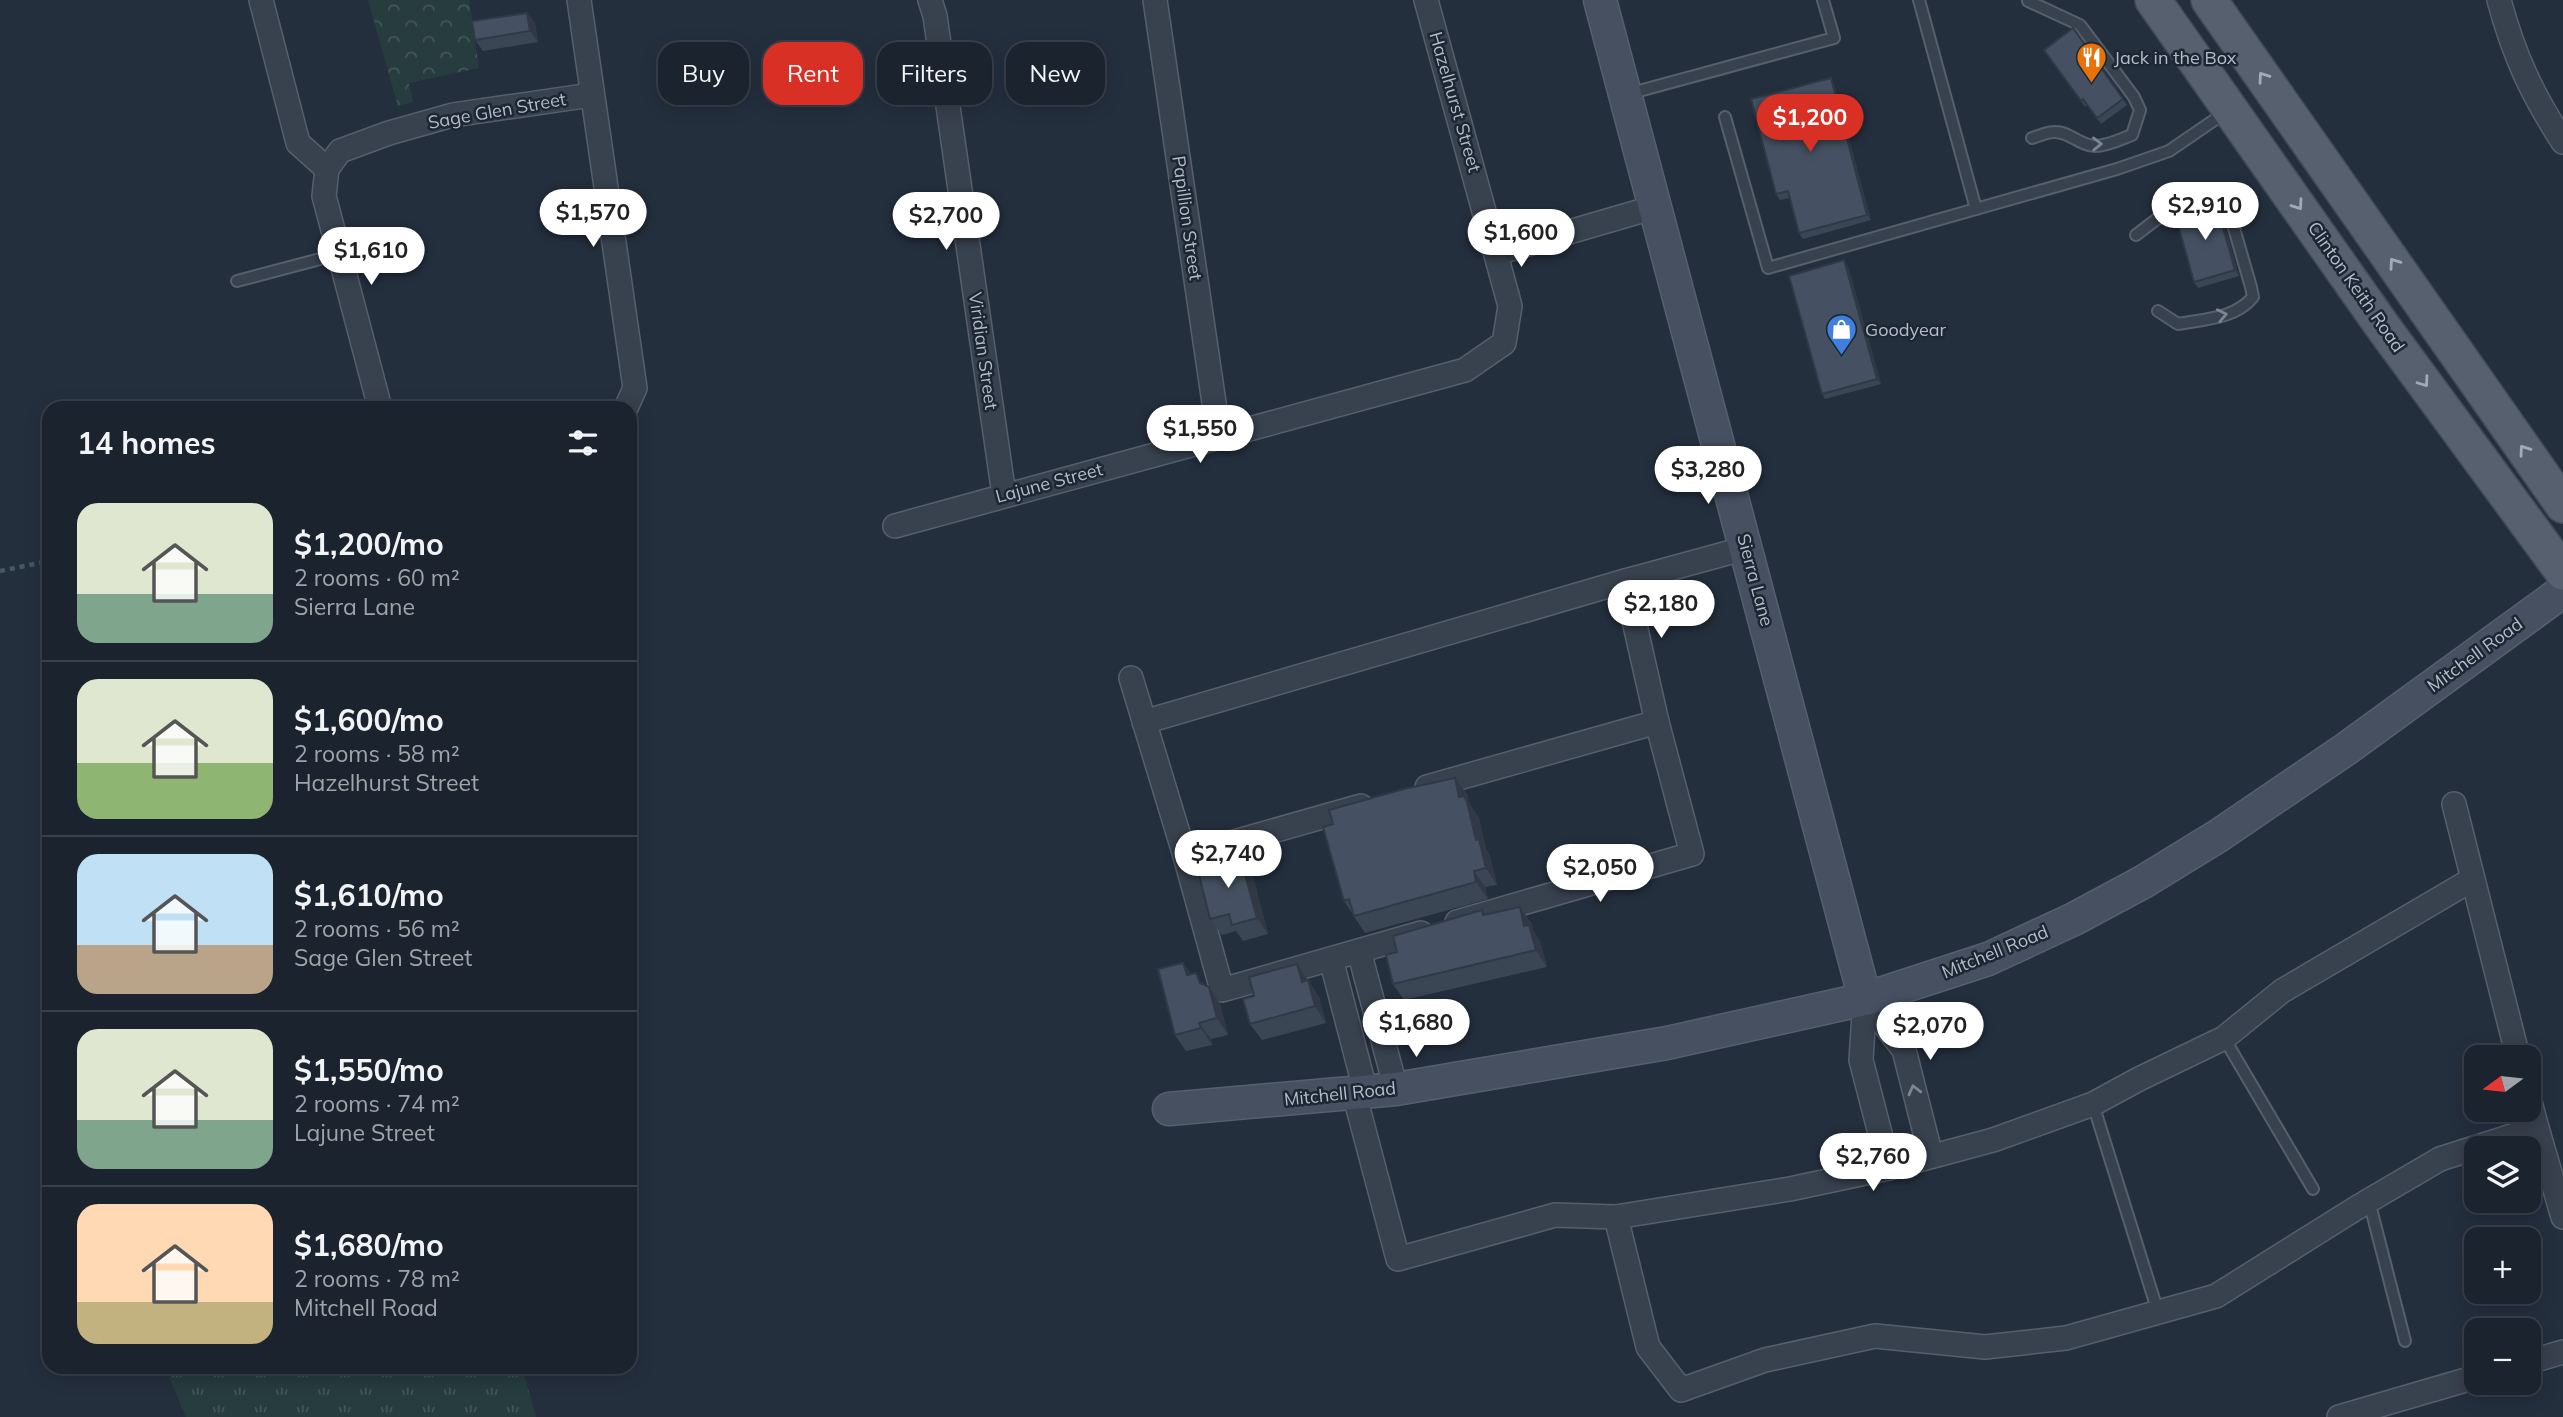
<!DOCTYPE html>
<html lang="en">
<head>
<meta charset="utf-8">
<style>
	body { margin:0; font-family:Mulish,sans-serif; background:#282f3a; color:#f1f3f6; height:100vh; display:flex; flex-direction:column; font-size:26px; white-space:nowrap }
	* { box-sizing:border-box; margin:0 }
	p { font-size:23px; color:#a0a4aa }
	.icon { flex:none; width:38px; height:38px; fill:none; stroke:currentColor; stroke-width:2; stroke-linecap:round; stroke-linejoin:round }
	.map { position:relative; flex:1; overflow:hidden }
	.drawer { position:absolute; left:42px; top:401px; width:595px; height:973px; display:flex; flex-direction:column; background:#1b232e; border-radius:21px; box-shadow:0 4px 18px #0003,0 0 0 2px #39404a }
	.drawer>* { flex:none }
	.banner { position:absolute; left:658px; top:42px; width:665px; height:63px; display:flex; gap:14px }
	.needle { width:46px; rotate:255deg }
	.tools { position:absolute; left:2464px; top:1045px; display:grid; gap:14px }
	.tools a { display:grid; place-items:center; width:77px; height:77px; border-radius:14px; background:#1b232e; box-shadow:0 4px 18px #0003,0 0 0 2px #39404a; font-size:35px }
	.price { position:absolute; translate:-50% -60px; padding:0 16px; border-radius:24px; background:#fff; color:#222; font-size:23px; line-height:46px; filter:drop-shadow(0 2px 4px #0008) }
	.price::after { content:''; position:absolute; left:50%; top:42px; width:21px; height:16px; margin-left:-10px; background:inherit; clip-path:polygon(0 0,100% 0,50% 100%) }
	.price.selected { background:#d93025; color:#fff }
	ul { padding:0; list-style:none }
	li { display:flex; align-items:center; gap:21px; height:175px; padding:0 35px }
	li+li { border-top:2px solid #39404a }
	li span { display:grid; place-items:center; flex:none; width:196px; height:140px; border-radius:21px; color:#555 }
	li>.icon { margin-inline-start:auto }
	span .icon { width:84px; height:84px; fill:#fffc; stroke-width:1 }
	li b { font-size:30px }
	h2 { display:flex; justify-content:space-between; align-items:center; height:84px; padding:0 35px; font-size:30px }
	.pill { padding:0 24px; border-radius:21px; background:#1b232e; box-shadow:0 4px 18px #0003,0 0 0 2px #39404a; font-size:24px; line-height:63px }
	.pill.selected { background:#d93025; color:#fff }
	.map>svg:first-child { display:block }
	.grass { fill:url(#grass-tufts) }
	.forest { fill:url(#forest-crowns) }
	.lines { fill:none; stroke-linecap:round; stroke-linejoin:round }
	.lane-casing { stroke:#565f6c; stroke-width:14 }
	.street-casing { stroke:#565f6c; stroke-width:26 }
	.secondary-casing { stroke:#565f6c; stroke-width:35 }
	.primary-casing { stroke:#414a57; stroke-width:38 }
	.path { stroke:#44595c; stroke-width:4.5; stroke-dasharray:5 5; stroke-linecap:butt }
	.lane { stroke:#38414e; stroke-width:10 }
	.street { stroke:#38414e; stroke-width:23 }
	.secondary { stroke:#465061; stroke-width:32 }
	.primary { stroke:#56606e; stroke-width:35 }
	.wall { fill:#3b4654 }
	.shaded-wall { fill:#303945 }
	.building { fill:#455162; stroke:#303945; stroke-width:2 }
	.oneway { stroke:#a1aab7 }
	.oneway2 { stroke:#7c8592 }
	.labels { text-anchor:middle; stroke-width:5; stroke-linejoin:round; paint-order:stroke }
	.poi-label { font-size:18px; fill:#b4bcc9; stroke:#1d2633; text-anchor:start }
	.street-label { font-size:18px; fill:#b4bcc9; stroke:#1d2633 }
</style>
</head>
<body>
<div class="map">
<svg width="2563" height="1417" viewBox="0 0 2563 1417">
	<defs>
		<pattern id="grass-tufts" width="24" height="20" patternUnits="userSpaceOnUse" patternTransform="scale(1.75)"><rect width="24" height="20" fill="#263c3f"/><path d="M3 7l-1-3M5 7V3M7 7l1-3M15 17l-1-3M17 17v-4M19 17l1-3" fill="none" stroke="#435659"/></pattern>
		<pattern id="forest-crowns" width="20" height="18" patternUnits="userSpaceOnUse" patternTransform="scale(1.75)"><rect width="20" height="18" fill="#263c3f"/><path d="M2 6a3 3 0 1 1 6 0M12 15a3 3 0 1 1 6 0" fill="none" stroke="#435659"/></pattern>
	</defs>
	<rect width="100%" height="100%" fill="#242f3e"/>
	<path class="grass" d="M 165,1367 L 522,1367 L 536,1417 L 186,1417 Z"/>
	<path class="forest" d="M 368,0 L 469,0 L 479,68 L 409,83 L 413,102 L 398,106 Z"/>
	<g class="lines">
		<defs>
			<g id="lane">
				<path d="M 1919,0 L 1976,209"/>
				<path d="M 2028,1 L 2080,25 L 2134,97 L 2140,110 L 2132,135 C 2121,139 2108,146 2095,146 C 2080,146 2069,131 2054,132 C 2047,132 2039,136 2032,138"/>
				<path d="M 1628,94 L 1834,38 L 1823,0"/>
				<path d="M 1725,117 L 1768,268 L 2117,169 L 2169,151 L 2226,112"/>
				<path d="M 2136,235 C 2151,224 2191,190 2208,192 C 2216,193 2221,199 2227,204 L 2251,287 L 2253,297 C 2235,319 2204,319 2178,324 L 2158,311"/>
				<path d="M 237,281 L 339,254"/>
				<path d="M 2224,1038 L 2313,1189"/>
				<path d="M 2093,1104 L 2158,1312"/>
				<path d="M 2369,1201 L 2405,1341"/>
			</g>
			<g id="street">
				<path d="M 261,0 L 298,143 L 327,169"/>
				<path d="M 579,0 L 635,388 L 626,408"/>
				<path d="M 930,0 L 935,16 L 1004,495"/>
				<path d="M 1155,0 L 1219,437"/>
				<path d="M 2499,0 C 2514,56 2532,94 2563,142"/>
				<path d="M 1497,253 L 1655,207"/>
				<path d="M 380,408 L 324,196 L 327,169 L 340,151 L 389,133 L 453,115 L 591,95"/>
				<path d="M 895,526 L 1465,370 L 1504,343 L 1510,306 L 1426,0"/>
				<path d="M 1625,581 L 1746,548"/>
				<path d="M 1131,678 L 1185,856 L 1222,990 L 1421,933"/>
				<path d="M 1144,722 L 1625,581 L 1657,722 L 1427,787"/>
				<path d="M 2454,804 L 2518,1057"/>
				<path d="M 1185,856 L 1361,806"/>
				<path d="M 1457,922 L 1692,854 L 1657,722"/>
				<path d="M 1359,951 L 1396,1089"/>
				<path d="M 1331,959 L 1366,1093"/>
				<path d="M 1865,999 L 1904,1050 L 1931,1156"/>
				<path d="M 1865,999 L 1861,1060 L 1889,1168"/>
				<path d="M 1354,1093 L 1398,1259 L 1555,1215 L 1616,1217 L 1790,1189 L 1889,1168 L 1993,1140 L 2093,1104 L 2139,1079 L 2224,1038 L 2282,991 L 2473,879"/>
				<path d="M 2537,1128 L 2563,1217"/>
				<path d="M 1616,1217 L 1648,1347 L 1681,1390 L 1765,1360 L 1875,1336 L 1985,1347 L 2066,1338 L 2216,1296 L 2358,1207 L 2440,1159 L 2537,1128 L 2529,1098"/>
				<path d="M 2529,1362 L 2563,1352"/>
				<path d="M 2339,1417 L 2476,1377"/>
			</g>
			<g id="secondary">
				<path d="M 1600,0 L 1865,999"/>
				<path d="M 1169,1109 L 1396,1089 L 1667,1043 L 1865,999 L 1988,959 L 2074,919 L 2143,882 L 2218,836 L 2346,749 L 2563,591"/>
			</g>
			<g id="primary">
				<path d="M 2153,0 L 2383,327 L 2563,572"/>
				<path d="M 2209,0 L 2563,505"/>
			</g>
		</defs>
		<use href="#lane" class="lane-casing"/>
		<use href="#street" class="street-casing"/>
		<use href="#secondary" class="secondary-casing"/>
		<use href="#primary" class="primary-casing"/>
		<path class="path" d="M 0,571 L 49,561"/>
		<use href="#lane" class="lane"/>
		<use href="#street" class="street"/>
		<use href="#secondary" class="secondary"/>
		<use href="#primary" class="primary"/>
	</g>
	<g class="wall">
		<path d="M 527,13 L 535,23 L 538,42 L 483,51 L 475,40 Z"/>
		<path d="M 2073,28 L 2127,105 L 2101,124 L 2087,105 L 2085,107 L 2044,50 Z"/>
		<path d="M 1834,84 L 1871,220 L 1803,239 L 1799,233 L 1790,198 L 1780,200 L 1776,194 Z"/>
		<path d="M 2216,203 L 2220,208 L 2239,276 L 2198,288 L 2194,282 Z"/>
		<path d="M 1848,266 L 1881,384 L 1825,399 L 1822,394 Z"/>
		<path d="M 1467,794 L 1468,801 L 1479,818 L 1486,849 L 1490,856 L 1497,885 L 1485,887 L 1488,899 L 1365,933 L 1344,901 L 1333,824 Z"/>
		<path d="M 1251,869 L 1268,934 L 1243,941 L 1236,931 L 1222,935 L 1210,919 Z"/>
		<path d="M 1520,907 L 1531,923 L 1533,930 L 1540,941 L 1547,967 L 1404,1000 L 1393,984 L 1397,952 L 1485,915 Z"/>
		<path d="M 1183,963 L 1191,974 L 1205,985 L 1209,987 L 1220,1004 L 1228,1035 L 1211,1039 L 1212,1045 L 1186,1051 L 1175,1035 Z"/>
		<path d="M 1297,964 L 1319,997 L 1326,1023 L 1262,1040 L 1250,1024 Z"/>
	</g>
	<g class="shaded-wall">
		<path d="M 527,13 L 535,23 L 538,42 L 530,31 Z"/>
		<path d="M 1831,78 L 1834,84 L 1871,220 L 1867,215 Z"/>
		<path d="M 2216,203 L 2220,208 L 2239,276 L 2235,270 Z"/>
		<path d="M 1844,260 L 1848,266 L 1881,384 L 1877,379 Z"/>
		<path d="M 1455,778 L 1467,794 L 1468,801 L 1479,818 L 1486,849 L 1490,856 L 1497,885 L 1486,868 L 1459,797 Z"/>
		<path d="M 1239,853 L 1251,869 L 1268,934 L 1257,918 Z"/>
		<path d="M 1474,871 L 1485,887 L 1488,899 L 1476,882 Z"/>
		<path d="M 1520,907 L 1531,923 L 1533,930 L 1540,941 L 1547,967 L 1536,950 L 1524,926 Z"/>
		<path d="M 1183,963 L 1195,979 L 1187,975 Z"/>
		<path d="M 1297,964 L 1319,997 L 1326,1023 L 1315,1006 L 1302,982 Z"/>
		<path d="M 1209,987 L 1220,1004 L 1228,1035 L 1217,1018 Z"/>
		<path d="M 1199,1023 L 1211,1039 L 1212,1045 L 1201,1028 Z"/>
	</g>
	<g class="building">
		<path d="M 527,13 L 530,31 L 475,40 L 472,21 Z"/>
		<path d="M 2073,28 L 2123,99 L 2097,118 L 2083,99 L 2081,101 L 2044,50 Z"/>
		<path d="M 1831,78 L 1867,215 L 1799,233 L 1788,191 L 1776,194 L 1751,99 Z"/>
		<path d="M 2216,203 L 2235,270 L 2194,282 L 2175,214 Z"/>
		<path d="M 1844,260 L 1877,379 L 1822,394 L 1789,276 Z"/>
		<path d="M 1455,778 L 1459,797 L 1464,796 L 1467,802 L 1476,840 L 1479,839 L 1486,868 L 1474,871 L 1476,882 L 1354,916 L 1349,899 L 1344,901 L 1323,827 L 1333,824 L 1329,810 L 1404,789 Z"/>
		<path d="M 1239,853 L 1257,918 L 1232,925 L 1229,914 L 1210,919 L 1198,871 L 1216,866 L 1214,860 Z"/>
		<path d="M 1520,907 L 1524,926 L 1529,925 L 1536,950 L 1393,984 L 1386,955 L 1397,952 L 1393,936 L 1482,910 L 1483,915 Z"/>
		<path d="M 1183,963 L 1187,975 L 1196,973 L 1200,983 L 1209,987 L 1217,1018 L 1199,1023 L 1201,1028 L 1175,1035 L 1158,969 Z"/>
		<path d="M 1297,964 L 1302,982 L 1308,980 L 1315,1006 L 1250,1024 L 1243,999 L 1254,996 L 1249,977 Z"/>
	</g>
	<defs><path id="oneway-chevron" d="M-2-3.5L2.5 0L-2 3.5" fill="none" stroke-width="1.6" stroke-linecap="round" stroke-linejoin="round" transform="scale(1.75)"/></defs>
	<g class="oneway">
		<use href="#oneway-chevron" transform="translate(2263 77) rotate(-125)"/>
		<use href="#oneway-chevron" transform="translate(2298 205) rotate(55)"/>
		<use href="#oneway-chevron" transform="translate(2394 263) rotate(-125)"/>
		<use href="#oneway-chevron" transform="translate(2424 382) rotate(54)"/>
		<use href="#oneway-chevron" transform="translate(2524 450) rotate(-125)"/>
	</g>
	<g class="oneway2">
		<use href="#oneway-chevron" transform="translate(2097 144) rotate(-1)"/>
		<use href="#oneway-chevron" transform="translate(2222 315) rotate(-12)"/>
		<use href="#oneway-chevron" transform="translate(1914 1090) rotate(-104)"/>
	</g>
	<defs>
		<symbol id="restaurant-pin" viewBox="-11 -11 22 30"><path d="M0 17L-7.5 6A9.5 9.5 0 1 1 7.5 6Z" fill="#e8710a" stroke="#1d2633"/><path d="M-5-6h1v4h1v-4h1v4h1v-4h1v5L-1.5 .5V6h-2V.5L-5-1ZM5-6V6H3V1.5H1.5Q1.5-4 5-6Z" fill="#fff"/></symbol>
		<symbol id="shop-pin" viewBox="-11 -11 22 30"><path d="M0 17L-7.5 6A9.5 9.5 0 1 1 7.5 6Z" fill="#3f7fe0" stroke="#1d2633"/><path d="M-5-2.5h2.3a2.7 3.5 0 0 1 5.4 0H5L5.5 6h-11ZM-1.5-2.5h3a1.5 2.3 0 0 0-3 0Z" fill="#fff"/></symbol>
	</defs>
	<g fill-rule="evenodd">
		<use href="#restaurant-pin" x="2074" y="40" width="35" height="47"/>
		<use href="#shop-pin" x="1824" y="312" width="35" height="47"/>
	</g>
	<g class="labels">
		<g class="poi-label">
			<text x="2114" y="64">Jack in the Box</text>
			<text x="1865" y="336">Goodyear</text>
		</g>
		<g class="street-label">
			<text transform="translate(1455 102) rotate(74)" y="6">Hazelhurst Street</text>
			<text transform="translate(497 111) rotate(-10)" y="6">Sage Glen Street</text>
			<text transform="translate(1187 218) rotate(82)" y="6">Papillion Street</text>
			<text transform="translate(2356 287) rotate(55)" y="6">Clinton Keith Road</text>
			<text transform="translate(983 351) rotate(82)" y="6">Viridian Street</text>
			<text transform="translate(1049 483) rotate(-15)" y="6">Lajune Street</text>
			<text transform="translate(1755 580) rotate(75)" y="6">Sierra Lane</text>
			<text transform="translate(2475 655) rotate(-36)" y="6">Mitchell Road</text>
			<text transform="translate(1995 952) rotate(-22)" y="6">Mitchell Road</text>
			<text transform="translate(1340 1094) rotate(-6)" y="6">Mitchell Road</text>
		</g>
	</g>
</svg>
<div class="tools">
<a><svg class="needle" viewBox="-14 -14 28 28"><path d="M0-13l5 13h-10z" fill="#e53935"/><path d="M0 13l5-13h-10z" fill="#a0a4aa"/></svg></a>
<a><svg class="icon" aria-label="layers" viewBox="0 0 24 24"><path d="M12 4l9 5-9 5-9-5zM3 14l9 5 9-5"/></svg></a>
<a>+</a>
<a>−</a>
</div>
<b class="price selected" style="left:1810px;top:154px">$1,200</b>
<b class="price" style="left:2205px;top:242px">$2,910</b>
<b class="price" style="left:593px;top:249px">$1,570</b>
<b class="price" style="left:946px;top:252px">$2,700</b>
<b class="price" style="left:1521px;top:269px">$1,600</b>
<b class="price" style="left:371px;top:287px">$1,610</b>
<b class="price" style="left:1200px;top:465px">$1,550</b>
<b class="price" style="left:1708px;top:506px">$3,280</b>
<b class="price" style="left:1661px;top:640px">$2,180</b>
<b class="price" style="left:1228px;top:890px">$2,740</b>
<b class="price" style="left:1600px;top:904px">$2,050</b>
<b class="price" style="left:1416px;top:1059px">$1,680</b>
<b class="price" style="left:1930px;top:1062px">$2,070</b>
<b class="price" style="left:1873px;top:1193px">$2,760</b>
<div class="banner">
<a class="pill">Buy</a>
<a class="pill selected">Rent</a>
<a class="pill">Filters</a>
<a class="pill">New</a>
</div>
<section class="drawer">
<h2>14 homes<svg class="icon" aria-label="filters" viewBox="0 0 24 24"><path d="M4 7h16M4 17h16"/><circle cx="9" cy="7" r="2"/><circle cx="15" cy="17" r="2"/></svg></h2>
<ul>
<li><span style="background:linear-gradient(#dfe7d0 65%,#7fa58c 0)"><svg class="icon" aria-label="home" viewBox="0 0 24 24"><path d="M3 11l9-7 9 7M6 9v11h12V9"/></svg></span><div><b>$1,200/mo</b><p>2 rooms · 60 m²</p><p>Sierra Lane</p></div></li>
<li><span style="background:linear-gradient(#dfe7d0 60%,#8fb573 0)"><svg class="icon" aria-label="home" viewBox="0 0 24 24"><path d="M3 11l9-7 9 7M6 9v11h12V9"/></svg></span><div><b>$1,600/mo</b><p>2 rooms · 58 m²</p><p>Hazelhurst Street</p></div></li>
<li><span style="background:linear-gradient(#bfe0f5 65%,#b9a48a 0)"><svg class="icon" aria-label="home" viewBox="0 0 24 24"><path d="M3 11l9-7 9 7M6 9v11h12V9"/></svg></span><div><b>$1,610/mo</b><p>2 rooms · 56 m²</p><p>Sage Glen Street</p></div></li>
<li><span style="background:linear-gradient(#dfe7d0 65%,#7fa58c 0)"><svg class="icon" aria-label="home" viewBox="0 0 24 24"><path d="M3 11l9-7 9 7M6 9v11h12V9"/></svg></span><div><b>$1,550/mo</b><p>2 rooms · 74 m²</p><p>Lajune Street</p></div></li>
<li><span style="background:linear-gradient(#ffd9b3 70%,#c2b280 0)"><svg class="icon" aria-label="home" viewBox="0 0 24 24"><path d="M3 11l9-7 9 7M6 9v11h12V9"/></svg></span><div><b>$1,680/mo</b><p>2 rooms · 78 m²</p><p>Mitchell Road</p></div></li>
</ul>
</section>
</div>
</body>
</html>
